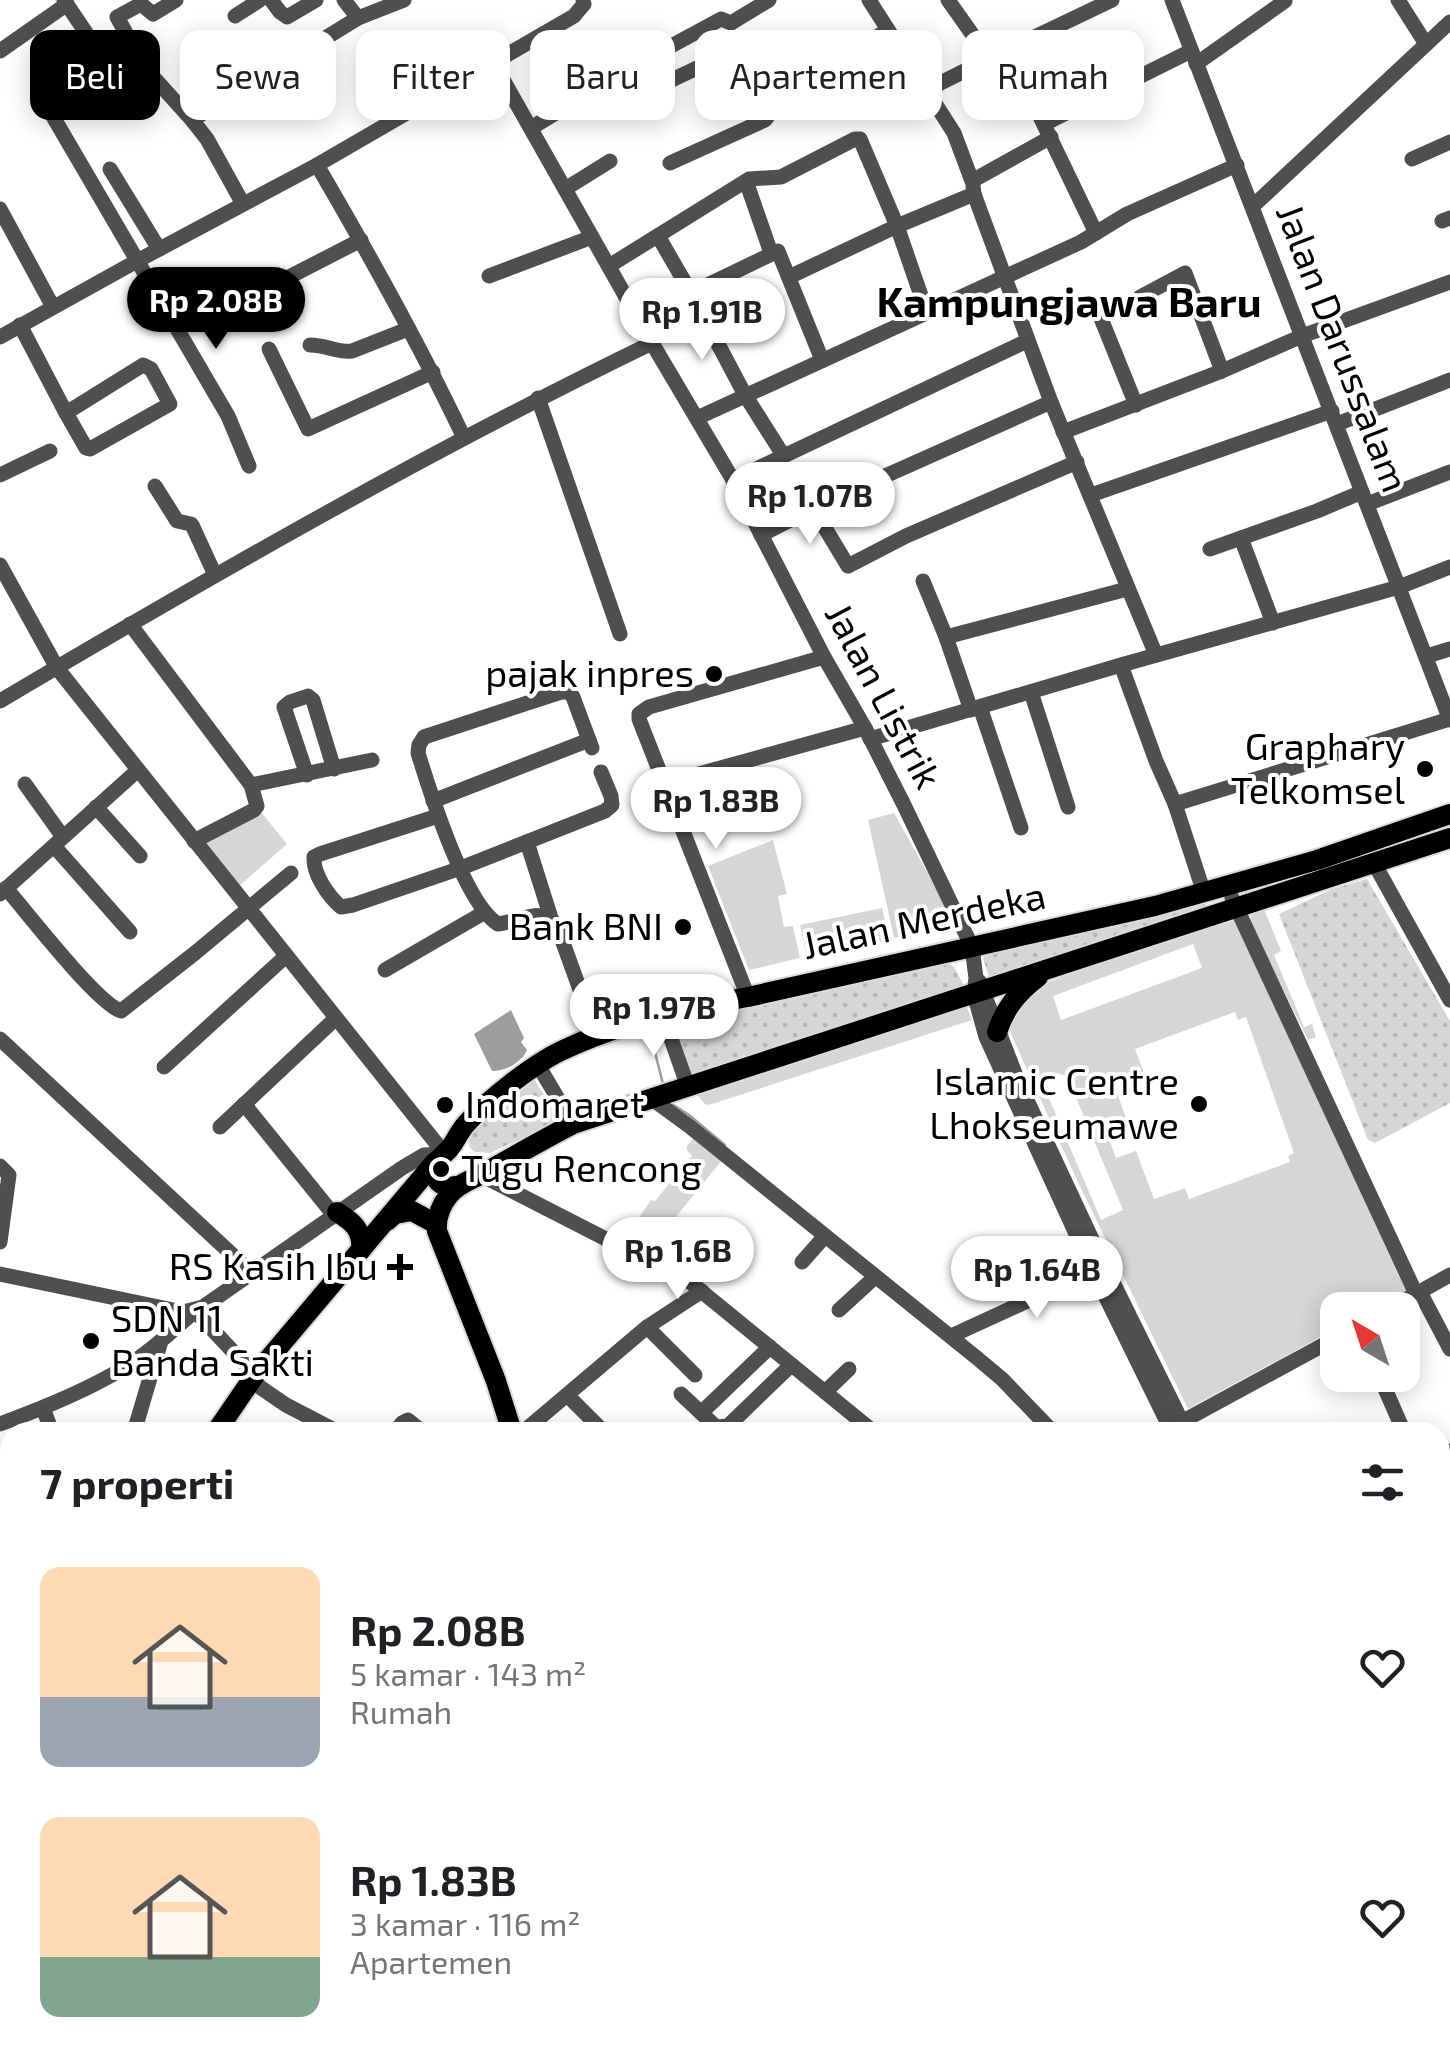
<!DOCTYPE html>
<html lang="id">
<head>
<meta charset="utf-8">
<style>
	body { margin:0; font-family:"Exo 2",sans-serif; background:#f2f2f2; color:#202124; height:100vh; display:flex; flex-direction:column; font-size:38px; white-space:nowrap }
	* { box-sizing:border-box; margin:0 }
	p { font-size:32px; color:#757577 }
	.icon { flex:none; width:55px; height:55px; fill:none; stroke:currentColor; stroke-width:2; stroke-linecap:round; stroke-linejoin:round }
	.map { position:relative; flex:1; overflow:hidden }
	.drawer { position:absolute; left:0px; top:1422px; width:1450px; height:642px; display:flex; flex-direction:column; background:#fff; border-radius:30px 30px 0 0; box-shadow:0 5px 25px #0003 }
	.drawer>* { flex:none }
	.banner { position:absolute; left:30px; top:30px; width:1390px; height:90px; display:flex; gap:20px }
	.needle { width:65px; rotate:321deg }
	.fabs { position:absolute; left:1320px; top:1292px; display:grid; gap:20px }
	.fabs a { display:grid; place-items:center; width:100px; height:100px; border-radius:20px; background:#fff; box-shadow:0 5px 25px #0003; font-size:50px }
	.price { position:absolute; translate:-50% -85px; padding:0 22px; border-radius:35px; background:#fff; color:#222; font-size:32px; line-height:65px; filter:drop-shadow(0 2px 5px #0008) }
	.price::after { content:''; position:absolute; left:50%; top:60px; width:30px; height:22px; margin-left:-15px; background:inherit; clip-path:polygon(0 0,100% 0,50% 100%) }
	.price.current { background:#000; color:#fff }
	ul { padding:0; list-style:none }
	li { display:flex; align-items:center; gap:30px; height:250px; padding:0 40px }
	li span { display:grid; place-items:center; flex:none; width:280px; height:200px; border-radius:20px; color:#555 }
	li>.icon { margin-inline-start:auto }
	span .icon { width:120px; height:120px; fill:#fffc; stroke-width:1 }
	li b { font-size:42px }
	h2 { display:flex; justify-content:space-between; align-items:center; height:120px; padding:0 40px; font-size:42px }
	.tag { padding:0 35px; border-radius:20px; background:#fff; box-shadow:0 5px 25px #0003; font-size:35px; line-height:90px }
	.tag.current { background:#000; color:#fff }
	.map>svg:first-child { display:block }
	.grass { fill:#d6d6d6; fill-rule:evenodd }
	.park { fill:url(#park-dots) }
	.water { fill:#9d9d9d }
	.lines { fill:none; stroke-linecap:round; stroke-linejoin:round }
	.stream { stroke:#9d9d9d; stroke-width:2.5 }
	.major-casing { stroke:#dbdbdb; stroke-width:24 }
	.minor { stroke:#4f4f4f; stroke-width:15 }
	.major { stroke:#000; stroke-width:20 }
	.poi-dot { fill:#000; stroke:#fff; stroke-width:4 }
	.labels { text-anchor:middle; stroke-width:8; stroke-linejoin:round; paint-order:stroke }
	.street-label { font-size:38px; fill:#000; stroke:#fff }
	.poi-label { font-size:38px; fill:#000; stroke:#fff; text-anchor:end }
	.quarter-label { font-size:42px; font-weight:bold; fill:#000; stroke:#fff }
</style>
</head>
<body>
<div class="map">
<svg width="1450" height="2063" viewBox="0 0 1450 2063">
	<defs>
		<pattern id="park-dots" width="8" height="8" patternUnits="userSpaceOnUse" patternTransform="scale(2.5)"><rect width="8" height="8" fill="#d6d6d6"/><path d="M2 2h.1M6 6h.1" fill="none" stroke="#b6b6b6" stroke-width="1.8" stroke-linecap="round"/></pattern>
	</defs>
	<rect width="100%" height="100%" fill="#fff"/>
	<g class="grass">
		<path d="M 260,811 L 287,844 L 239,886 L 203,841 Z"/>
		<path d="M 894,813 L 955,922 L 955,925 L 894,938 L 868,820 Z"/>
		<path d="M 773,840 L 787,894 L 778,896 L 784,927 L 793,926 L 800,958 L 749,970 L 708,866 Z"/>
		<path d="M 882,908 L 889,940 L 807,957 L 800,925 Z"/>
		<path d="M 1264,909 L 1281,951 L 1274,955 L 1304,1027 L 1312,1024 L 1316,1037 L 1308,1040 L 1251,924 L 1250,918 L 1254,912 Z"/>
		<path d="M 1233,917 L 1406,1291 L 1370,1310 L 1338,1310 L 1337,1328 L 1188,1409 L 1076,1178 L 1007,1025 L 1031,990 L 1046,983 ZM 1193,944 L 1202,968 L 1061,1020 L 1053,996 ZM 1235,1012 L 1238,1020 L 1246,1017 L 1294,1153 L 1288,1156 L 1290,1162 L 1189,1199 L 1185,1188 L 1154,1199 L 1136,1151 L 1116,1158 L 1107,1133 L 1128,1124 L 1114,1084 L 1144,1073 L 1135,1049 ZM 1059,1074 L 1067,1076 L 1123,1210 L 1101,1220 L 1042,1082 Z"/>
		<path d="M 967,1007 L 972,1020 L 709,1105 L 705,1104 L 696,1094 Z"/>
		<path d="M 694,1137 L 723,1159 L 647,1252 L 623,1241 L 651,1200 L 655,1201 L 692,1156 L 687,1150 L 687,1146 Z"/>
	</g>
	<g class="park">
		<path d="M 1367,879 L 1450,1021 L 1450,1103 L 1375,1143 L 1368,1140 L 1279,914 L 1332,889 Z"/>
		<path d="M 1204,904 L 1212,907 L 994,977 L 989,977 L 983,959 L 986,954 Z"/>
		<path d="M 946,961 L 954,967 L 969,995 L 691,1078 L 673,1025 Z"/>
		<path d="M 534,1079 L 560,1121 L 490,1153 C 482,1154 472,1154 469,1145 C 461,1127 515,1092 528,1081 Z"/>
	</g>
	<path class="water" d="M 511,1010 L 524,1038 L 521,1042 L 527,1050 C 521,1063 506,1071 492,1071 L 474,1034 Z"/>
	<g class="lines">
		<g class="stream">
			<path d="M 642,1002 L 644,1012"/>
			<path d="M 649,1029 L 663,1084"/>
			<path d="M 672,1104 L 689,1115 L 725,1145"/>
			<path d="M 1440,1958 L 1450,1957"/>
		</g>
		<defs>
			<g id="major">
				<path d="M 997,1032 C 1005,1008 1018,992 1038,977"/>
				<path d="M 458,1186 C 449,1187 442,1187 437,1180 C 426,1166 441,1158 449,1149 C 455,1142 459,1132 466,1124 C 489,1099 533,1064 563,1050 C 621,1023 686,1007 748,997 L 1155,906 L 1317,860 L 1450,814"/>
				<path d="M 337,1212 C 353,1222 363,1230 361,1250"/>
				<path d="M 387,1221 L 395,1214 L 412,1211 L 436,1224"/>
				<path d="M 216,1432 L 255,1375 L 435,1162"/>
				<path d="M 512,1432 L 496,1381 L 437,1231 C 436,1218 441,1205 449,1195 C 458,1184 471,1180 482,1174 C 513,1157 542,1140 573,1124 L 1450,838"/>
				<path d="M 61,2063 L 63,2055"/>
				<path d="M 510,2063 L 511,2055"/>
			</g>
		</defs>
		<use href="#major" class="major-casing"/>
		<g class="minor">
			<path d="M 64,0 L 107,64 L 114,64 L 134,51"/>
			<path d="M 176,0 L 153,14 L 141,4 L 117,17 L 146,69 L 192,120"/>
			<path d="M 271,0 L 280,12 L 287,17 L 316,0"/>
			<path d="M 344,0 L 358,18"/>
			<path d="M 869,0 L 954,133 L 972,181 L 1051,137"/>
			<path d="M 948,0 L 989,58"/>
			<path d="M 1172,0 L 1450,720"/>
			<path d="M 1398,0 L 1426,44"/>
			<path d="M 235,16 L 260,0"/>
			<path d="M 1007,48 L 1096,233"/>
			<path d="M 0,51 L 67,4"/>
			<path d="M 493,62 L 652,343 L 733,480 L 824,657 L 865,728 L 904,805 L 972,947 L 976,978 L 974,994 L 986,1037 L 1093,1271 L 1172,1432"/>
			<path d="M 1196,64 L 1285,1"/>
			<path d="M 623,72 L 721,19 L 731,23 L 769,0"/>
			<path d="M 927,90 C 988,58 1050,30 1112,0"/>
			<path d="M 41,96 L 228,416 L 249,466"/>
			<path d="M 1044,124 L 1191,51"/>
			<path d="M 531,128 L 623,72 L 633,96 L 636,97 L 737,49 L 740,51 L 765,106"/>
			<path d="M 1412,159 L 1450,142"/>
			<path d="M 670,163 L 765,120 L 768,116 L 765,106 L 888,30"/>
			<path d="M 317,165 C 369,254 420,345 464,438"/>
			<path d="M 110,169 L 159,249"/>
			<path d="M 746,181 L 771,253"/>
			<path d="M 565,189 L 610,161"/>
			<path d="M 974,194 L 1051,402 L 1156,655"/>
			<path d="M 243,204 L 207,139 L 192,120 L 358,18 L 404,0"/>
			<path d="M 1253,206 L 1450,22"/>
			<path d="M 0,209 L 53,307"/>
			<path d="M 1442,221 L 1450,218"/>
			<path d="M 658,236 L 691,293"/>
			<path d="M 609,266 L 749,179 L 781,177 L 855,139 L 860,139 L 897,226 L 927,313"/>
			<path d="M 489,276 L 592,237"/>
			<path d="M 789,277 L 897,226 L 974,194 L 973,186"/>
			<path d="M 250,297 L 361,240"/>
			<path d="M 1140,297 L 1185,273 L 1222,371"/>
			<path d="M 1098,311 L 1136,405"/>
			<path d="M 20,325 L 66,413"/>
			<path d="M 0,337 L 137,261 L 317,165 L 574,16 L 584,4 L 583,0"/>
			<path d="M 650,338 L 699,309"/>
			<path d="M 310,345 C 326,345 339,353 352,351 L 408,329"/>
			<path d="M 269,349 L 308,429 L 433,372"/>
			<path d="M 143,365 L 151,369 L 170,404 L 90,449 L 86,448 L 66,413 Z"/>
			<path d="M 538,398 L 620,634"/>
			<path d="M 697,418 L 1081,242 L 1127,214 L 1237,165"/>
			<path d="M 1337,424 L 1450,380"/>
			<path d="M 1063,432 L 1222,371 L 1302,336 L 1450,282"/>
			<path d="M 783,455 L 745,395 L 691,293 L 778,251 L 822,360"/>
			<path d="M 0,475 L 50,451"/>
			<path d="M 733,480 L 1027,341"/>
			<path d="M 155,486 L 177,521 L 191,524 L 193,527 L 215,575"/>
			<path d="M 1091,495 L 1332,411"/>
			<path d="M 1367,504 L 1450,472"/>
			<path d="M 813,508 L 848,566 L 906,536 L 1077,462"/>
			<path d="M 761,535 L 813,508 L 1051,402"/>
			<path d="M 1241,538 L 1273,623"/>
			<path d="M 1210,549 L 1317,511 L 1362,492"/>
			<path d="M 0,565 L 57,668 L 444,1153"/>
			<path d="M 923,581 L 946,637 L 971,710"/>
			<path d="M 130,624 L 251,785 L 257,806 L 254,810 L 194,841"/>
			<path d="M 946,637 L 1127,589"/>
			<path d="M 1427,656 L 1450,649"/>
			<path d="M 1121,665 L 1156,761 L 1175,804 L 1450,719"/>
			<path d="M 1031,692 L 1068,807"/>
			<path d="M 0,701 C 213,575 429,451 652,343"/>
			<path d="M 980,707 L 1021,828"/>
			<path d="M 870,739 L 1121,665 L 1399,587 L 1450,567"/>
			<path d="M 592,748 L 573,697 L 569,692 L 561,692 L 424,737 L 419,745 L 418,753 C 430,792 465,904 498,924 C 519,922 543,905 557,926 L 597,1037"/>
			<path d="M 307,775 L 284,707 L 290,702 L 308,696 L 313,700 L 334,769"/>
			<path d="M 666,783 L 865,728"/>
			<path d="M 25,784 L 63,837"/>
			<path d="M 251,785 L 372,760"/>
			<path d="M 433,801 L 589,740"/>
			<path d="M 1175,804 L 1204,893"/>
			<path d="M 96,807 L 140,856"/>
			<path d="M 438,816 L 320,854 L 314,857 C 313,874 328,896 341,907 L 353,905 L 461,868 L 605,811 L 612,805 L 611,796 L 601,772"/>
			<path d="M 527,842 L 551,918"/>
			<path d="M 54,846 L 130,932"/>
			<path d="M 1374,863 L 1450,1000"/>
			<path d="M 6,888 C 27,913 97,1003 121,1011 L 195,953 L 291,873"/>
			<path d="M 0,894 L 138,770"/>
			<path d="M 1232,898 L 1416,1294"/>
			<path d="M 385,970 L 485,912"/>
			<path d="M 979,981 L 1018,1081 L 1096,1248 L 1187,1432"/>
			<path d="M 748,997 L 639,719 L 639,714 L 649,707 L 824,657"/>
			<path d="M 663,1016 L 688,1087"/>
			<path d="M 0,1039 L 252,1273"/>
			<path d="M 538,1065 L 573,1124"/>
			<path d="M 164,1067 L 286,956"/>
			<path d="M 652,1099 L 689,1126 L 977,1358 L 1002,1379 L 1053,1432"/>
			<path d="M 244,1104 L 333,1214"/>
			<path d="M 220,1127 L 335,1019"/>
			<path d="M 0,1166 L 9,1175 L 0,1242"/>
			<path d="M 481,1175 L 690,1282 L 874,1432"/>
			<path d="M 802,1262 L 825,1236"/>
			<path d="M 0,1274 L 183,1312 L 203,1307 L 402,1168 L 424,1155 L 442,1154"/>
			<path d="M 1420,1292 L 1450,1349"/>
			<path d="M 839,1310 L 875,1277"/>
			<path d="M 1387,1310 L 1450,1275"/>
			<path d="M 647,1327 L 695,1375"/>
			<path d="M 951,1336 L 1093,1271"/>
			<path d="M 1379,1375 L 1404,1432"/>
			<path d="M 251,1381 L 286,1405 L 338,1432"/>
			<path d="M 825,1392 L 849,1369"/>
			<path d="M 681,1394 L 716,1427 L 728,1426 L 791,1365"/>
			<path d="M 568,1396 L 604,1432"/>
			<path d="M 43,1408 L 52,1432"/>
			<path d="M 701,1413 L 770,1347"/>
			<path d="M 0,1424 C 41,1409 84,1392 122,1369 C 148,1354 172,1331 195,1311 L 255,1375"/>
			<path d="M 1174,1426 L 1338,1337"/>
			<path d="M 134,1432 L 161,1341"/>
			<path d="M 395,1432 L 402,1423 L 408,1420 L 423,1432"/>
			<path d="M 523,1432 L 647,1327 L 702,1291"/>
			<path d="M 1440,1457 L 1450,1451"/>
			<path d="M 1440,1513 L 1450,1535"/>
			<path d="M 1440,1627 L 1450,1625"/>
			<path d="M 1440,1738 L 1450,1736"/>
			<path d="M 1440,1760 L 1450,1758"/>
			<path d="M 1440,1836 L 1450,1834"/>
			<path d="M 0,1848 L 10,1853"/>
			<path d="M 858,2055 L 907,2063"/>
			<path d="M 971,2055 L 973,2063"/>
			<path d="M 1106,2055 L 1108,2063"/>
			<path d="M 1211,2055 L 1216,2063"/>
			<path d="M 1313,2055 L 1316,2063"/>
			<path d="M 716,2063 L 717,2055"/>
			<path d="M 752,2063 L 752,2055"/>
		</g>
		<use href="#major" class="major"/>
	</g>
	<g class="poi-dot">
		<circle cx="714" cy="674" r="10"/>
		<circle cx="1425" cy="769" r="10"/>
		<circle cx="683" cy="927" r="10"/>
		<circle cx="1199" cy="1104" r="10"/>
		<circle cx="445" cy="1105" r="10"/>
		<circle cx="441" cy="1169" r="10"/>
		<path d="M395 1252h10v10h10v10h-10v10h-10v-10h-10v-10h10z"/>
		<circle cx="91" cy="1341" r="10"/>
	</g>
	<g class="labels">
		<g class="street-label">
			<text transform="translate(1342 348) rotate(69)" y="13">Jalan Darussalam</text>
			<text transform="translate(883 696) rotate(62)" y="13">Jalan Listrik</text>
			<text transform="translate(924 921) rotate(-12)" y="13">Jalan Merdeka</text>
		</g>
		<g class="poi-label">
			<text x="694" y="687">pajak inpres</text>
			<text x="1405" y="760">Graphary<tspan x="1405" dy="44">Telkomsel</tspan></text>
			<text x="663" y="940">Bank BNI</text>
			<text x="1179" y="1095">Islamic Centre<tspan x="1179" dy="44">Lhokseumawe</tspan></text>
			<text x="465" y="1118" text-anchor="start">Indomaret</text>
			<text x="461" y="1182" text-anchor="start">Tugu Rencong</text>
			<text x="378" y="1280">RS Kasih Ibu</text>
			<text x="111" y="1332" text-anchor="start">SDN 11<tspan x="111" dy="44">Banda Sakti</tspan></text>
		</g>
		<g class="quarter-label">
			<text x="1069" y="317">Kampungjawa Baru</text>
		</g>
	</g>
</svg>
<div class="fabs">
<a><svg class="needle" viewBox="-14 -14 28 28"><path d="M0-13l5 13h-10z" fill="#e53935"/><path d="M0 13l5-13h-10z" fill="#757577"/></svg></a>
</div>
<b class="price current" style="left:216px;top:352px">Rp 2.08B</b>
<b class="price" style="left:702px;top:363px">Rp 1.91B</b>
<b class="price" style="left:810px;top:547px">Rp 1.07B</b>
<b class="price" style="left:716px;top:852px">Rp 1.83B</b>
<b class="price" style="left:654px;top:1059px">Rp 1.97B</b>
<b class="price" style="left:678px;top:1302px">Rp 1.6B</b>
<b class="price" style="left:1037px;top:1321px">Rp 1.64B</b>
<div class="banner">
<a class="tag current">Beli</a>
<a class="tag">Sewa</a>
<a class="tag">Filter</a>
<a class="tag">Baru</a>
<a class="tag">Apartemen</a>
<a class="tag">Rumah</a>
</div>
<section class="drawer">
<h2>7 properti<svg class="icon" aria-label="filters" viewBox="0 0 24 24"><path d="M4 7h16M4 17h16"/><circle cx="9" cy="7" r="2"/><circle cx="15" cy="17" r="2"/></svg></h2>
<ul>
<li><span style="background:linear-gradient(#ffd9b3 65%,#9aa5b1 0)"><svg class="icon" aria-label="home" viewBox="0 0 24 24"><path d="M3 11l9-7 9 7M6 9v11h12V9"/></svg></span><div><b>Rp 2.08B</b><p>5 kamar · 143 m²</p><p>Rumah</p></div><svg class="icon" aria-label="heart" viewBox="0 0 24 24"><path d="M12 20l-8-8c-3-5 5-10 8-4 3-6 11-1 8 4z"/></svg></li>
<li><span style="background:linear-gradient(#ffd9b3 70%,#7fa58c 0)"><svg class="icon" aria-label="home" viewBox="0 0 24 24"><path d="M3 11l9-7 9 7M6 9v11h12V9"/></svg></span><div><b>Rp 1.83B</b><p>3 kamar · 116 m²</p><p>Apartemen</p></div><svg class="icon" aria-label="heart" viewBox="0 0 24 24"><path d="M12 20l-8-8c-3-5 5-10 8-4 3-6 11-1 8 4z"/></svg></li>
</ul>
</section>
</div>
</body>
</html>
